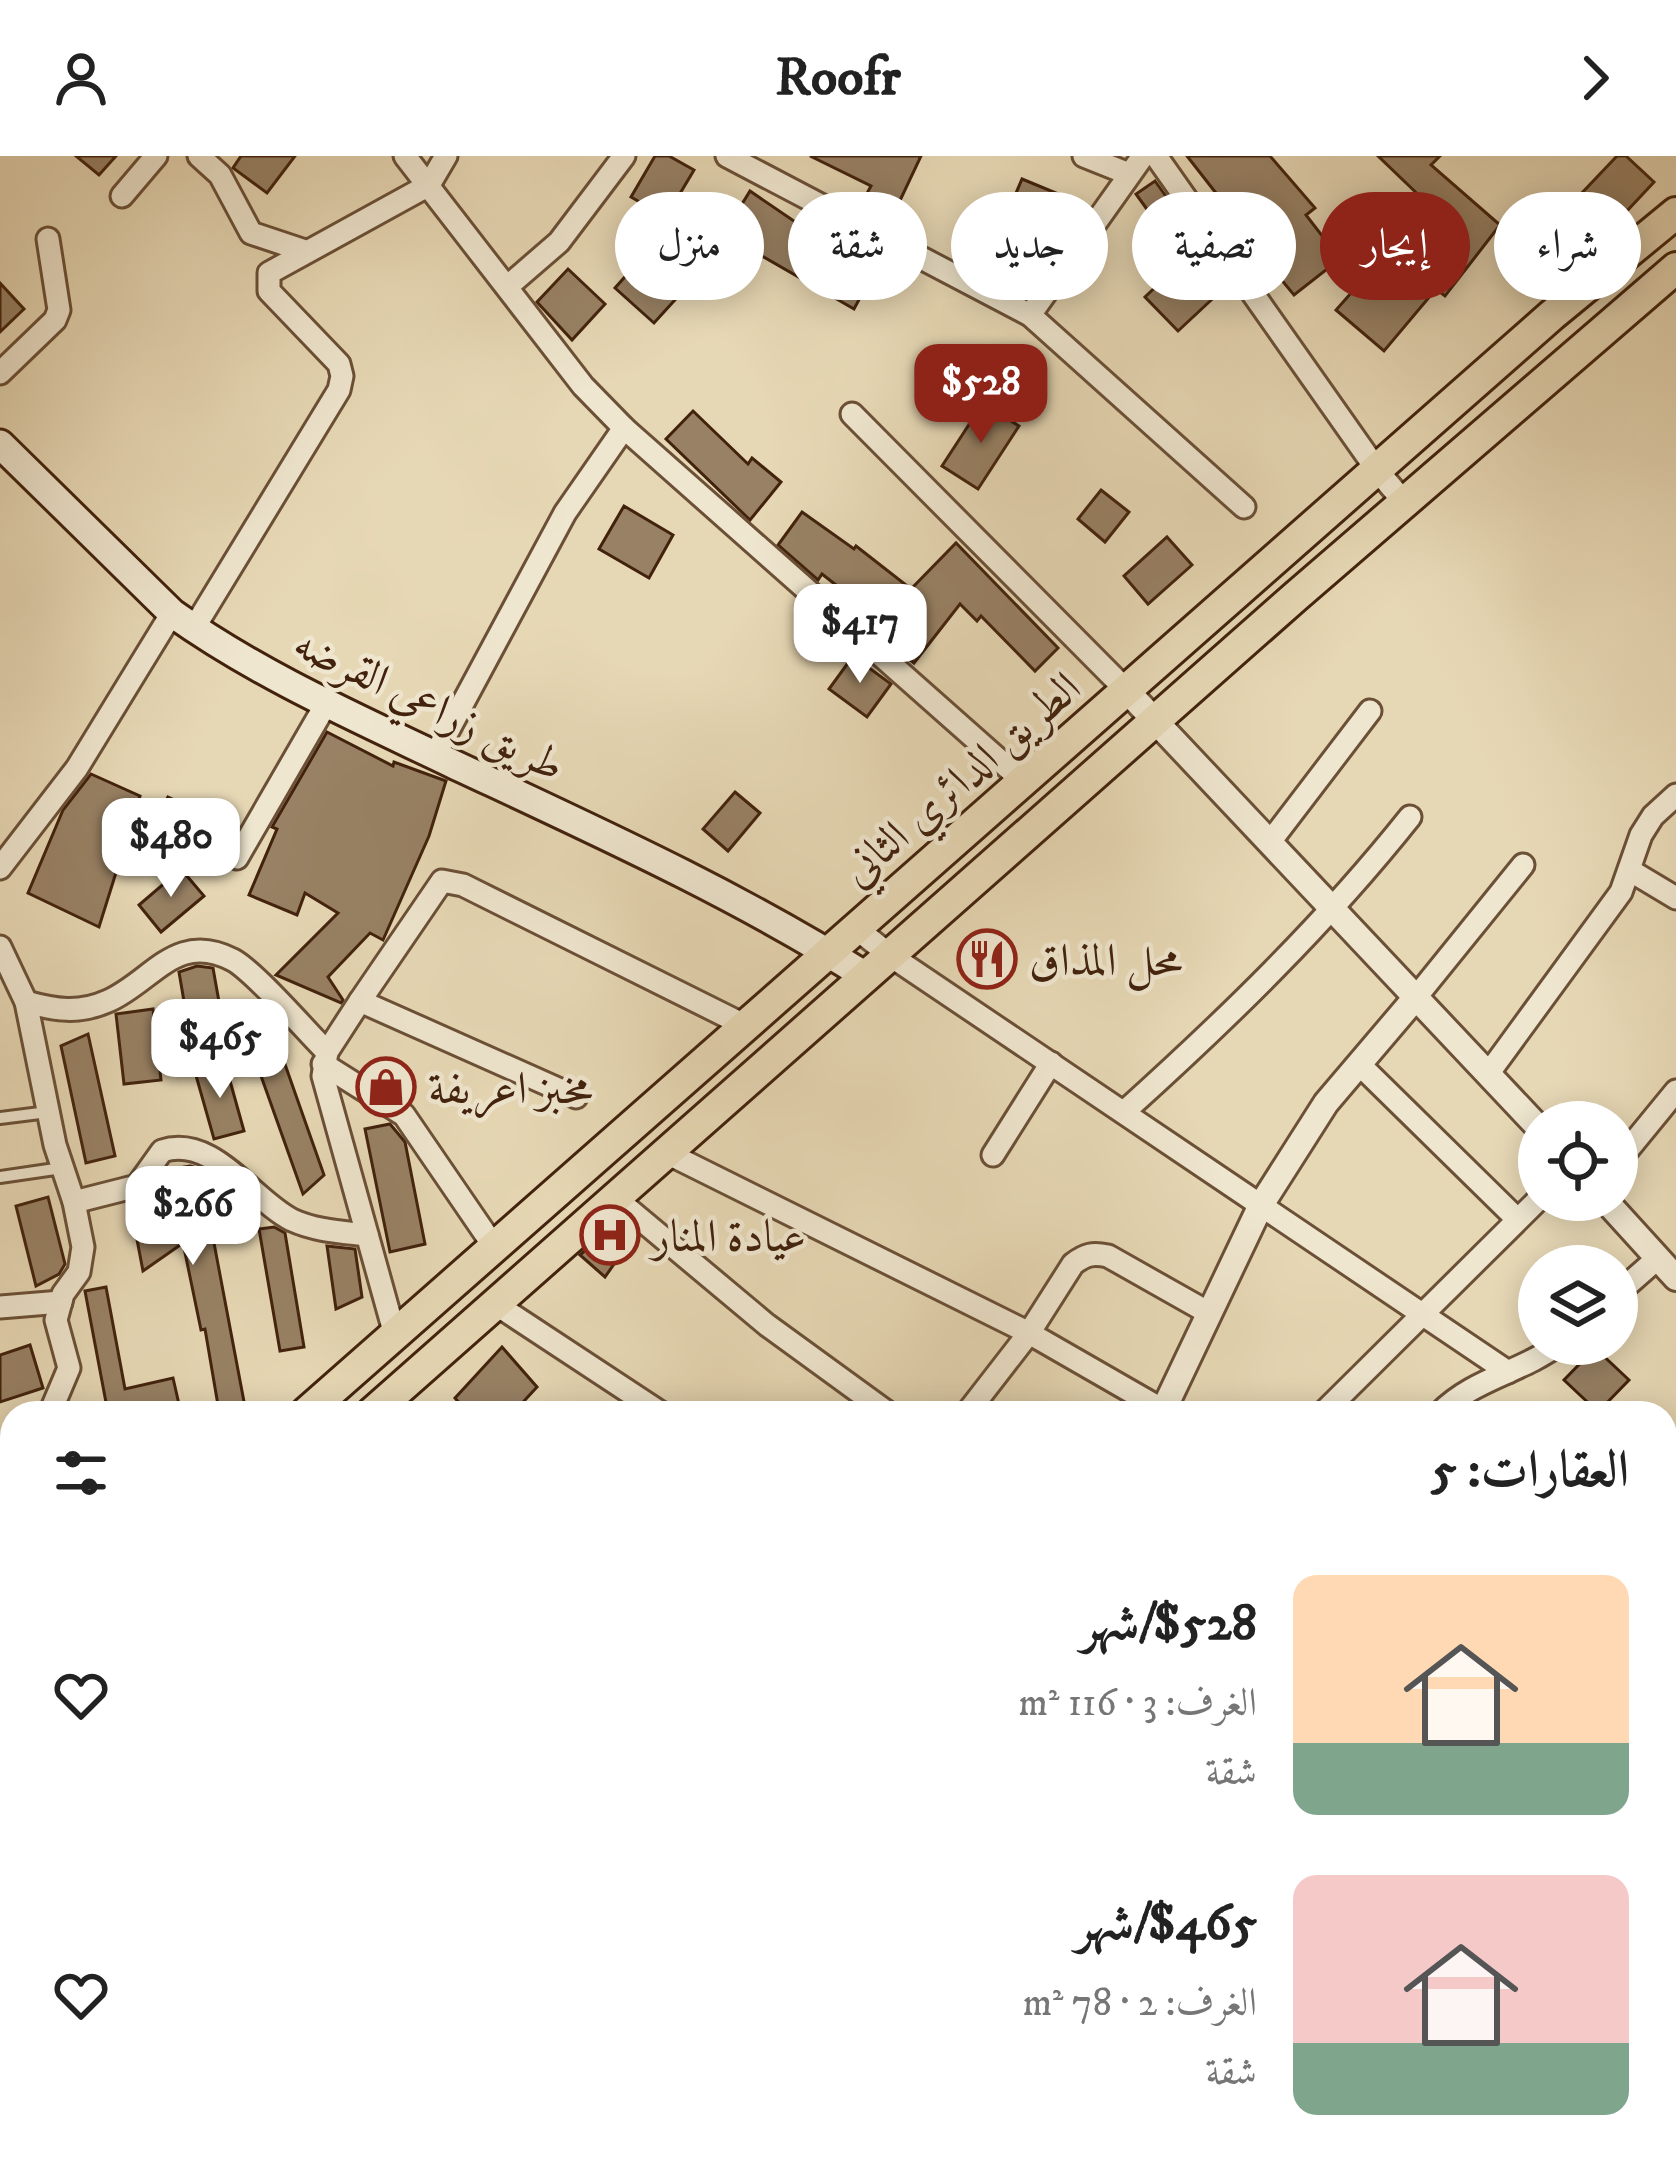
<!DOCTYPE html>
<html lang="ar">
<head>
<meta charset="utf-8">
<style>
	body { margin:0; font-family:"IM FELL DW Pica",Amiri,serif; background:#f6f6f6; color:#222; direction:rtl; height:100vh; display:flex; flex-direction:column; font-size:45px; white-space:nowrap }
	* { box-sizing:border-box; margin:0 }
	p { font-size:39px; color:#767676 }
	.icon { flex:none; width:66px; height:66px; fill:none; stroke:currentColor; stroke-width:2; stroke-linecap:round; stroke-linejoin:round }
	.map { position:relative; flex:1; overflow:hidden; direction:ltr }
	.sheet { position:absolute; left:0px; top:1245px; width:1677px; height:771px; display:flex; flex-direction:column; background:#fff; border-radius:36px 36px 0 0; box-shadow:0 6px 30px #0003; direction:rtl }
	.sheet>* { flex:none }
	.banner { position:absolute; left:36px; top:36px; width:1605px; height:108px; direction:rtl; display:flex; gap:24px }
	.fabs { position:absolute; left:1518px; top:945px; display:grid; gap:24px }
	.fabs a { display:grid; place-items:center; width:120px; height:120px; border-radius:50%; background:#fff; box-shadow:0 6px 30px #0003; font-size:60px }
	.price { position:absolute; translate:-50% -102px; padding:0 27px; border-radius:24px; background:#fff; color:#222; font-size:39px; line-height:78px; filter:drop-shadow(0 3px 6px #0008) }
	.price::after { content:''; position:absolute; left:50%; top:72px; width:36px; height:27px; margin-left:-18px; background:inherit; clip-path:polygon(0 0,100% 0,50% 100%) }
	.price.current { background:#8f2418; color:#fff }
	ul { padding:0; list-style:none }
	li { display:flex; align-items:center; gap:36px; height:300px; padding:0 48px }
	li span { display:grid; place-items:center; flex:none; width:336px; height:240px; border-radius:24px; color:#555 }
	li>.icon { margin-inline-start:auto }
	span .icon { width:144px; height:144px; fill:#fffc; stroke-width:1 }
	li b { font-size:51px }
	h2 { display:flex; justify-content:space-between; align-items:center; height:144px; padding:0 48px; font-size:51px }
	.tag { padding:0 42px; border-radius:54px; background:#fff; box-shadow:0 6px 30px #0003; font-size:42px; line-height:108px }
	.tag.current { background:#8f2418; color:#fff }
	header { display:flex; justify-content:space-between; align-items:center; height:156px; padding:0 48px; background:#fff; font-size:54px; font-weight:700 }
	.map>svg:first-child { display:block }
	.building { fill:#988164; stroke:#42220d; stroke-width:3 }
	.lines { fill:none; stroke-linecap:round; stroke-linejoin:round }
	.service-casing { stroke:#6b5037; stroke-width:16 }
	.minor-casing { stroke:#6b5037; stroke-width:27 }
	.tertiary-casing { stroke:#6b5037; stroke-width:30 }
	.secondary-casing { stroke:#42220d; stroke-width:33 }
	.primary-casing { stroke:#42220d; stroke-width:36 }
	.service { stroke:#efe6cf; stroke-width:10 }
	.minor { stroke:#efe6cf; stroke-width:21 }
	.tertiary { stroke:#efe6cf; stroke-width:24 }
	.secondary { stroke:#efe6cf; stroke-width:27 }
	.primary { stroke:#e7d8b5; stroke-width:30 }
	.labels { text-anchor:middle; stroke-width:9; stroke-linejoin:round; paint-order:stroke }
	.street-label { font-size:45px; fill:#42220d; stroke:#efe6cf }
	.poi-label { font-size:45px; fill:#42220d; stroke:#efe6cf; text-anchor:start }
</style>
</head>
<body>
<header><svg class="icon" aria-label="forward" viewBox="0 0 24 24"><path d="M9 5l7 7-7 7"/></svg>Roofr<svg class="icon" aria-label="person" viewBox="0 0 24 24"><circle cx="12" cy="8" r="4"/><path d="M4 21q1-7 8-7t8 7"/></svg></header>
<div class="map">
<svg width="1676" height="2015" viewBox="0 0 1676 2015">
	<rect width="100%" height="100%" fill="#e7d8b5"/>
	<filter id="stains"><feTurbulence type="fractalNoise" baseFrequency=".00167" numOctaves="4"/><feColorMatrix values="0 0 0 0 .2 0 0 0 0 .09 0 0 0 0 .02 0 0 0 .5 -.17"/></filter>
	<radialGradient id="worn" r=".72"><stop offset=".6" stop-color="#630" stop-opacity="0"/><stop offset="1" stop-color="#630" stop-opacity=".3"/></radialGradient>
	<g class="building">
		<path d="M 76,0 L 116,0 L 99,19 Z"/>
		<path d="M 241,0 L 295,0 L 267,37 L 233,12 Z"/>
		<path d="M 655,0 L 669,0 L 694,14 L 666,61 L 631,41 Z"/>
		<path d="M 810,0 L 921,0 L 896,53 L 866,39 L 871,30 Z"/>
		<path d="M 1187,0 L 1270,0 L 1315,52 L 1306,59 L 1340,103 L 1294,139 L 1227,58 L 1230,55 Z"/>
		<path d="M 1378,0 L 1440,0 L 1431,9 L 1500,69 L 1445,140 L 1436,133 L 1384,195 L 1336,154 L 1429,49 Z"/>
		<path d="M 1617,0 L 1626,0 L 1654,26 L 1613,70 L 1580,39 Z"/>
		<path d="M 1022,23 L 1061,39 L 1049,66 L 1011,49 Z"/>
		<path d="M 1155,25 L 1195,81 L 1177,95 L 1136,38 Z"/>
		<path d="M 750,35 L 832,91 L 875,114 L 854,153 L 762,100 L 758,107 L 720,84 Z"/>
		<path d="M 663,78 L 703,113 L 654,167 L 615,132 Z"/>
		<path d="M 1190,98 L 1223,133 L 1178,175 L 1145,141 Z"/>
		<path d="M 568,113 L 605,148 L 572,184 L 537,146 Z"/>
		<path d="M 0,127 L 24,153 L 0,176 Z"/>
		<path d="M 983,247 L 1019,270 L 978,333 L 942,310 Z"/>
		<path d="M 693,255 L 748,308 L 752,302 L 781,326 L 750,364 L 666,283 Z"/>
		<path d="M 1101,334 L 1129,356 L 1105,386 L 1078,363 Z"/>
		<path d="M 624,350 L 673,379 L 649,422 L 599,393 Z"/>
		<path d="M 802,356 L 854,393 L 856,390 L 911,433 L 956,387 L 1058,492 L 1035,515 L 981,460 L 977,465 L 960,448 L 914,507 L 880,479 L 888,470 L 822,418 L 818,424 L 778,389 Z"/>
		<path d="M 1167,381 L 1192,409 L 1148,448 L 1124,420 Z"/>
		<path d="M 853,500 L 891,528 L 867,561 L 829,533 Z"/>
		<path d="M 327,576 L 393,610 L 394,606 L 446,625 L 429,680 L 383,784 L 370,777 L 328,821 L 343,844 L 341,847 L 276,819 L 338,757 L 305,737 L 297,759 L 249,739 L 277,673 L 272,671 Z"/>
		<path d="M 91,618 L 140,640 L 99,771 L 28,737 L 63,654 Z"/>
		<path d="M 735,636 L 760,657 L 728,695 L 703,673 Z"/>
		<path d="M 168,641 L 218,664 L 194,709 L 142,684 Z"/>
		<path d="M 181,713 L 204,740 L 161,776 L 139,749 Z"/>
		<path d="M 197,810 L 213,812 L 221,857 L 187,863 L 179,816 Z"/>
		<path d="M 153,853 L 161,924 L 124,928 L 116,858 Z"/>
		<path d="M 88,878 L 115,1000 L 86,1007 L 61,890 Z"/>
		<path d="M 275,880 L 324,1019 L 303,1038 L 250,889 Z"/>
		<path d="M 225,907 L 244,975 L 214,983 L 195,916 Z"/>
		<path d="M 390,968 L 405,986 L 425,1088 L 390,1096 L 365,973 Z"/>
		<path d="M 190,1010 L 200,1013 L 245,1251 L 219,1255 L 205,1173 L 201,1174 L 183,1087 L 143,1115 L 130,1047 L 172,1036 L 167,1014 Z"/>
		<path d="M 48,1041 L 65,1108 L 59,1118 L 36,1130 L 16,1050 Z"/>
		<path d="M 619,1065 L 635,1078 L 605,1121 L 580,1099 Z"/>
		<path d="M 274,1071 L 285,1077 L 304,1191 L 280,1195 L 259,1073 Z"/>
		<path d="M 327,1090 L 355,1093 L 362,1141 L 336,1153 Z"/>
		<path d="M 106,1131 L 125,1233 L 173,1222 L 181,1257 L 108,1257 L 85,1135 Z"/>
		<path d="M 30,1189 L 43,1232 L 0,1246 L 0,1199 Z"/>
		<path d="M 502,1191 L 537,1231 L 513,1257 L 468,1257 L 455,1242 Z"/>
		<path d="M 1595,1192 L 1629,1224 L 1598,1256 L 1564,1224 Z"/>
	</g>
	<g class="lines">
		<defs>
			<g id="service">
				<path d="M 0,962 L 48,956"/>
				<path d="M 0,1021 L 62,1012"/>
				<path d="M 806,2015 L 811,2004"/>
			</g>
			<g id="minor">
				<path d="M 199,0 L 220,19 L 251,77 L 305,95"/>
				<path d="M 405,0 L 583,230 L 624,272 L 1024,626"/>
				<path d="M 727,0 L 1030,159 L 1244,351"/>
				<path d="M 1084,0 L 1129,18"/>
				<path d="M 1156,0 L 1377,314 L 1404,346"/>
				<path d="M 122,40 L 156,0"/>
				<path d="M 508,130 L 559,86 L 624,0"/>
				<path d="M 1030,159 L 1143,0"/>
				<path d="M 0,217 L 55,164 L 59,154 L 48,83"/>
				<path d="M 852,258 L 1127,535"/>
				<path d="M 194,472 L 339,234 L 342,220 L 339,208 L 269,135 L 269,117 L 429,29 L 446,0"/>
				<path d="M 435,599 L 565,357 L 624,272"/>
				<path d="M 1270,686 L 1370,555"/>
				<path d="M 237,702 L 326,548"/>
				<path d="M 0,712 L 77,612 L 172,457"/>
				<path d="M 1631,715 L 1676,742"/>
				<path d="M 857,773 L 891,800 L 1508,1216"/>
				<path d="M 0,791 L 26,846 L 55,989 L 74,1046 L 83,1091 L 79,1116 L 63,1138 L 56,1164 L 69,1212 L 50,1257"/>
				<path d="M 1417,840 L 1523,709"/>
				<path d="M 360,845 L 327,896 L 323,920 L 395,1179"/>
				<path d="M 26,846 C 55,854 79,858 108,845 C 152,826 176,774 233,804 C 255,816 306,875 327,896"/>
				<path d="M 323,908 L 404,959 L 495,1092"/>
				<path d="M 1359,908 L 1517,1063"/>
				<path d="M 1488,918 L 1621,736 L 1641,679 L 1653,660 L 1676,639"/>
				<path d="M 576,941 L 360,845 L 442,725 L 463,729 L 746,870"/>
				<path d="M 1124,956 C 1226,864 1324,769 1410,661"/>
				<path d="M 665,996 L 1029,1177 L 1163,1254"/>
				<path d="M 993,999 L 1051,907"/>
				<path d="M 1617,1007 L 1676,935"/>
				<path d="M 614,1041 L 767,1169 L 888,1257"/>
				<path d="M 74,1046 L 137,1030 L 162,995 C 213,978 252,1044 292,1064 C 316,1075 342,1076 367,1079"/>
				<path d="M 1617,1138 L 1658,1102"/>
				<path d="M 494,1147 L 661,1257"/>
				<path d="M 0,1151 L 61,1146"/>
				<path d="M 967,1257 L 1029,1177 L 1073,1108 C 1086,1098 1093,1097 1108,1100 L 1209,1157"/>
				<path d="M 1323,1257 L 1539,1043"/>
				<path d="M 1440,1257 C 1473,1223 1522,1216 1559,1188"/>
				<path d="M 0,1323 L 12,1310"/>
				<path d="M 1665,1599 L 1676,1606"/>
				<path d="M 0,1693 L 12,1683"/>
				<path d="M 0,1887 L 12,1874"/>
				<path d="M 0,1980 L 12,1989"/>
				<path d="M 30,2004 L 44,2015"/>
				<path d="M 1436,2004 L 1451,2015"/>
				<path d="M 125,2015 L 137,2004"/>
				<path d="M 339,2015 L 350,2004"/>
				<path d="M 1052,2015 L 1066,2004"/>
				<path d="M 1324,2015 L 1333,2004"/>
				<path d="M 1665,2015 L 1676,2002"/>
			</g>
			<g id="tertiary">
				<path d="M 1127,535 L 1539,972"/>
				<path d="M 1605,1044 L 1676,1122"/>
				<path d="M 1162,1257 L 1261,1049 L 1326,947 L 1417,840"/>
				<path d="M 419,2004 L 429,2015"/>
				<path d="M 832,2015 L 836,2004"/>
			</g>
			<path id="secondary" d="M 0,288 L 172,457 C 259,519 357,562 453,608 C 594,674 736,738 867,821"/>
			<g id="primary">
				<path d="M 306,1257 L 1552,159 L 1676,57"/>
				<path d="M 372,1257 L 1295,441 L 1676,112"/>
				<path d="M 0,1489 L 12,1489"/>
				<path d="M 0,1523 L 12,1513"/>
				<path d="M 0,1588 L 12,1577"/>
				<path d="M 1665,1805 L 1676,1792"/>
				<path d="M 1665,1900 L 1676,1888"/>
				<path d="M 1519,2015 L 1530,2004"/>
				<path d="M 1558,2015 L 1568,2004"/>
			</g>
		</defs>
		<use href="#service" class="service-casing"/>
		<use href="#minor" class="minor-casing"/>
		<use href="#tertiary" class="tertiary-casing"/>
		<use href="#secondary" class="secondary-casing"/>
		<use href="#primary" class="primary-casing"/>
		<use href="#service" class="service"/>
		<use href="#minor" class="minor"/>
		<use href="#tertiary" class="tertiary"/>
		<use href="#secondary" class="secondary"/>
		<use href="#primary" class="primary"/>
	</g>
	<defs>
		<symbol id="restaurant-ring" viewBox="-11 -11 22 22"><circle r="9.5" fill="#efe6cf" stroke="#8f2418" stroke-width="1.5"/><path d="M-5-6h1v4h1v-4h1v4h1v-4h1v5L-1.5 .5V6h-2V.5L-5-1ZM5-6V6H3V1.5H1.5Q1.5-4 5-6Z" fill="#8f2418"/></symbol>
		<symbol id="shop-ring" viewBox="-11 -11 22 22"><circle r="9.5" fill="#efe6cf" stroke="#8f2418" stroke-width="1.5"/><path d="M-5-2.5h2.3a2.7 3.5 0 0 1 5.4 0H5L5.5 6h-11ZM-1.5-2.5h3a1.5 2.3 0 0 0-3 0Z" fill="#8f2418"/></symbol>
		<symbol id="hospital-ring" viewBox="-11 -11 22 22"><circle r="9.5" fill="#efe6cf" stroke="#8f2418" stroke-width="1.5"/><path d="M-5-5h3v3.5h4V-5h3V5h-3V1.5h-4V5h-3Z" fill="#8f2418"/></symbol>
	</defs>
	<g fill-rule="evenodd">
		<use href="#restaurant-ring" x="954" y="770" width="66" height="66"/>
		<use href="#shop-ring" x="353" y="898" width="66" height="66"/>
		<use href="#hospital-ring" x="577" y="1046" width="66" height="66"/>
	</g>
	<g class="labels">
		<g class="street-label">
			<text transform="translate(430 547) rotate(26)" y="16">طريق زراعي القرضه</text>
			<text transform="translate(960 622) rotate(-41)" y="16">الطريق الدائري الثاني</text>
		</g>
		<g class="poi-label">
			<text x="1029" y="819">محل المذاق</text>
			<text x="428" y="947">مخبز اعريفة</text>
			<text x="652" y="1095">عيادة المنار</text>
		</g>
	</g>
	<rect width="100%" height="100%" filter="url(#stains)"/>
	<rect width="100%" height="100%" fill="url(#worn)"/>
</svg>
<div class="fabs">
<a><svg class="icon" aria-label="locate" viewBox="0 0 24 24"><circle cx="12" cy="12" r="6"/><path d="M12 2v4M12 18v4M2 12h4M18 12h4"/></svg></a>
<a><svg class="icon" aria-label="layers" viewBox="0 0 24 24"><path d="M12 4l9 5-9 5-9-5zM3 14l9 5 9-5"/></svg></a>
</div>
<b class="price current" style="left:981px;top:290px">$528</b>
<b class="price" style="left:860px;top:530px">$417</b>
<b class="price" style="left:171px;top:744px">$480</b>
<b class="price" style="left:220px;top:945px">$465</b>
<b class="price" style="left:193px;top:1112px">$266</b>
<div class="banner">
<a class="tag">شراء</a>
<a class="tag current">إيجار</a>
<a class="tag">تصفية</a>
<a class="tag">جديد</a>
<a class="tag">شقة</a>
<a class="tag">منزل</a>
</div>
<section class="sheet">
<h2>العقارات: 5<svg class="icon" aria-label="filters" viewBox="0 0 24 24"><path d="M4 7h16M4 17h16"/><circle cx="9" cy="7" r="2"/><circle cx="15" cy="17" r="2"/></svg></h2>
<ul>
<li><span style="background:linear-gradient(#ffd9b3 70%,#7fa58c 0)"><svg class="icon" aria-label="home" viewBox="0 0 24 24"><path d="M3 11l9-7 9 7M6 9v11h12V9"/></svg></span><div><b>$528/شهر</b><p>الغرف: 3 · 116 m²</p><p>شقة</p></div><svg class="icon" aria-label="heart" viewBox="0 0 24 24"><path d="M12 20l-8-8c-3-5 5-10 8-4 3-6 11-1 8 4z"/></svg></li>
<li><span style="background:linear-gradient(#f6c9c9 70%,#7fa58c 0)"><svg class="icon" aria-label="home" viewBox="0 0 24 24"><path d="M3 11l9-7 9 7M6 9v11h12V9"/></svg></span><div><b>$465/شهر</b><p>الغرف: 2 · 78 m²</p><p>شقة</p></div><svg class="icon" aria-label="heart" viewBox="0 0 24 24"><path d="M12 20l-8-8c-3-5 5-10 8-4 3-6 11-1 8 4z"/></svg></li>
</ul>
</section>
</div>
</body>
</html>
